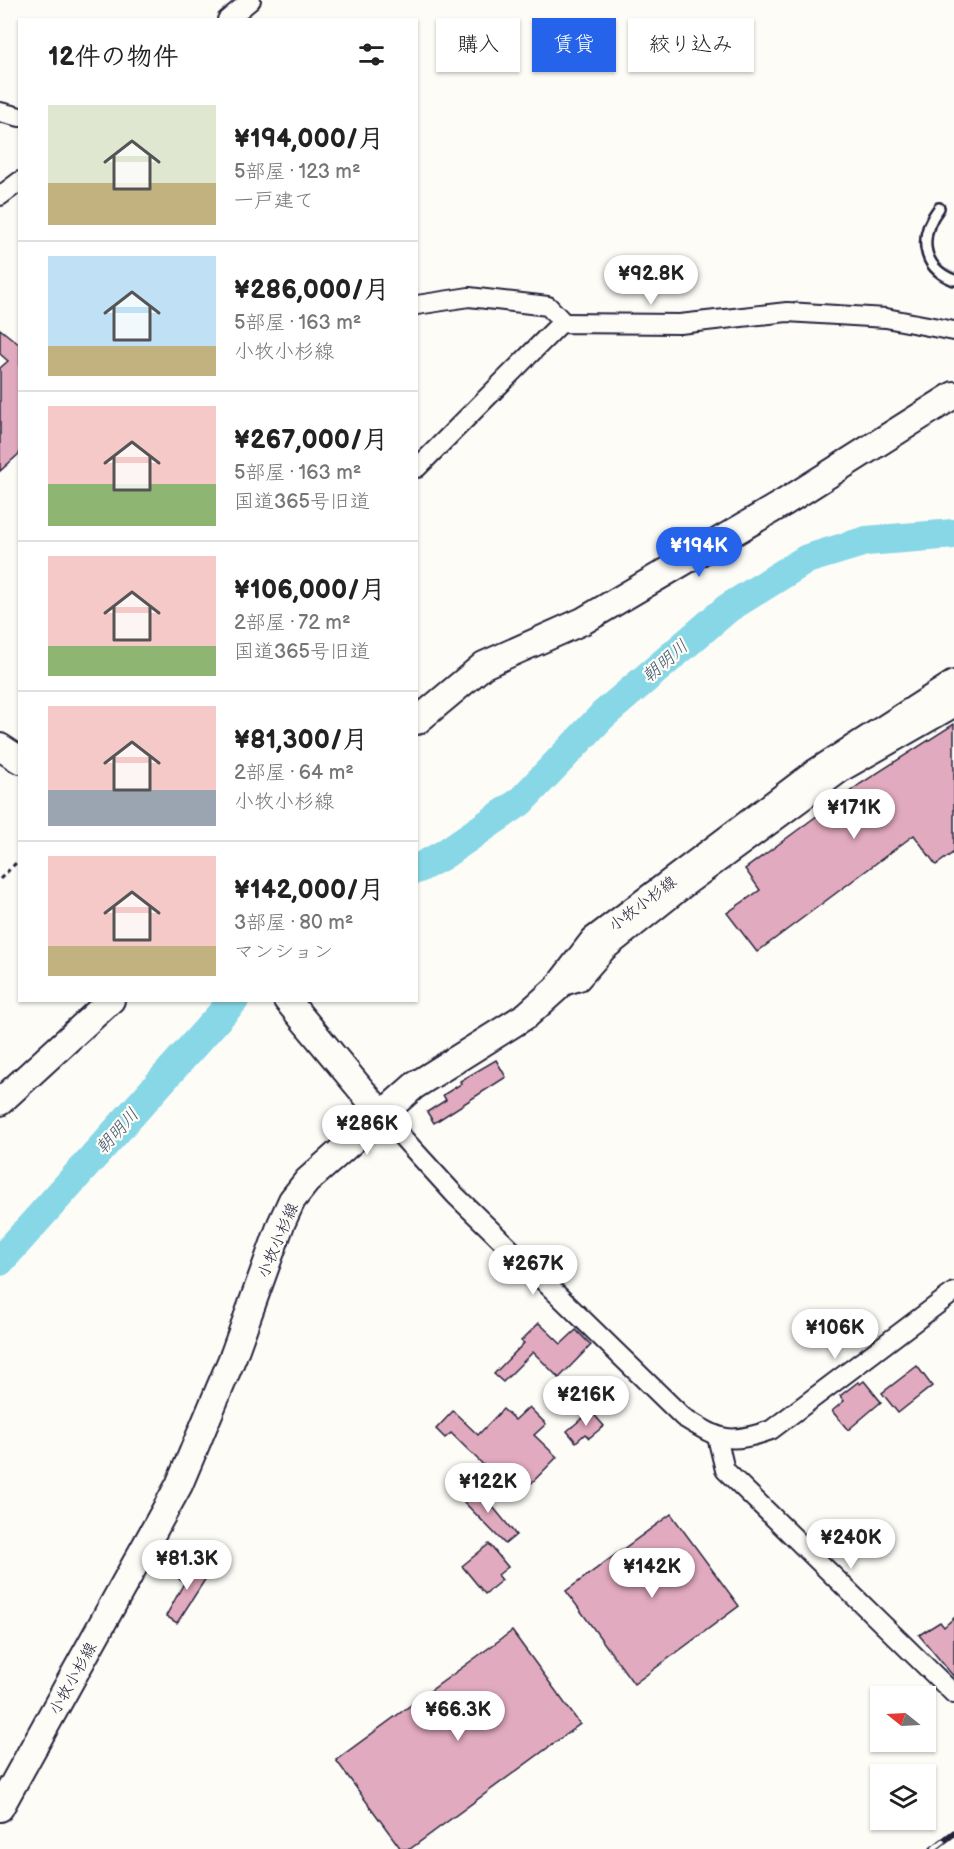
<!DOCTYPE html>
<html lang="ja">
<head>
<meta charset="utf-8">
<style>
	body { margin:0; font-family:"Balsamiq Sans","Klee One",sans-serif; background:#f6f6f6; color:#222; height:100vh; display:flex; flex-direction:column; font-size:22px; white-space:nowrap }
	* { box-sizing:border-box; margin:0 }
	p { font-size:20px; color:#767676 }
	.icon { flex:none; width:33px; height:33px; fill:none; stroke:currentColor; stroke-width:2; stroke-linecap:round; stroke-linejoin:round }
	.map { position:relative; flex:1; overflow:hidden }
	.details { position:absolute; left:18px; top:18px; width:400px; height:984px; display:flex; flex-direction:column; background:#fff; border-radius:0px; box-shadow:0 2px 4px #0004 }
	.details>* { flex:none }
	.guide { position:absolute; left:436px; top:18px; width:428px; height:54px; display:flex; gap:12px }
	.needle { width:39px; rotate:288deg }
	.buttons { position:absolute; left:870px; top:1686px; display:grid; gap:12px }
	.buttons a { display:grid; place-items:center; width:66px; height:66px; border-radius:0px; background:#fff; box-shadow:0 2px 4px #0004; font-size:30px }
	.price { position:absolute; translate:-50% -51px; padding:0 14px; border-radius:21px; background:#fff; color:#222; font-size:20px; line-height:39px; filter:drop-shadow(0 2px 3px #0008) }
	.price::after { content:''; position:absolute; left:50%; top:36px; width:18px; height:14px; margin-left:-9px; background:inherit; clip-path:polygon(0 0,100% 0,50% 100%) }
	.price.on { background:#2563eb; color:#fff }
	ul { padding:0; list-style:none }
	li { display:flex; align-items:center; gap:18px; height:150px; padding:0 30px }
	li+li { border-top:2px solid #e0e0e0 }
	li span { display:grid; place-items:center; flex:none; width:168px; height:120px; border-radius:0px; color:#555 }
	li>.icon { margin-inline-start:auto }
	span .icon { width:72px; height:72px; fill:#fffc; stroke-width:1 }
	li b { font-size:26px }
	h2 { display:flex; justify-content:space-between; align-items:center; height:72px; padding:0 30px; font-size:26px }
	.chip { padding:0 21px; border-radius:0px; background:#fff; box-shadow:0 2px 4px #0004; font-size:21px; line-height:54px }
	.chip.on { background:#2563eb; color:#fff }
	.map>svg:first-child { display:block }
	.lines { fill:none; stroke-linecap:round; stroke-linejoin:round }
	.river { stroke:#88d7e6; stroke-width:30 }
	.building { fill:#e2aabf; stroke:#22223b; stroke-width:1.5 }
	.lane-casing { stroke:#22223b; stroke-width:14 }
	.street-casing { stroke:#22223b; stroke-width:22 }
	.secondary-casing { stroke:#22223b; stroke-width:30 }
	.path { stroke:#22223b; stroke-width:3; stroke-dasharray:4.5 4.5; stroke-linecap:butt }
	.lane { stroke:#fdfcf7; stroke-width:9 }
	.street { stroke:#fdfcf7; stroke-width:18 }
	.secondary { stroke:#fdfcf7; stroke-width:26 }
	.rail-casing { stroke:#22223b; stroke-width:7 }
	.rail { stroke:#fdfcf7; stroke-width:4.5; stroke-dasharray:14; stroke-linecap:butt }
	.labels { text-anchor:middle; stroke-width:4.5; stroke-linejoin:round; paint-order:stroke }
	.street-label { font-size:16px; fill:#22223b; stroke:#fdfcf7 }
	.water-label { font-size:18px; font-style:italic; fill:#41586e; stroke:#fdfcf7 }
</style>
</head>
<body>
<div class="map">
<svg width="954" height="1849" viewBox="0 0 954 1849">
	<rect width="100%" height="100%" fill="#fdfcf7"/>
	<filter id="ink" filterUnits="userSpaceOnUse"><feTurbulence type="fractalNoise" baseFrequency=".0167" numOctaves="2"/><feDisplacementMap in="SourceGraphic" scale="12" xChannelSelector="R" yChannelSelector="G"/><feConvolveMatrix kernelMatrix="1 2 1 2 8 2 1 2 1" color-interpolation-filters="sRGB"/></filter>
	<g filter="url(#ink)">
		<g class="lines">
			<g class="river">
				<path d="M 417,869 L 443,855 L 520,802 L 603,715 L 728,608 L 807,559 L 866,541 L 954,534"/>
				<path d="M 0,1261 L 234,1000"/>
			</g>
		</g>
		<g class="building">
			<path d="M 0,329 L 20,345 L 20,453 L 0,471 L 0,368 L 8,361 L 0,354 Z"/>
			<path d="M 954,724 L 954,852 L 936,865 L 914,835 L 757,952 L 727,913 L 760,890 L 745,869 L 860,784 Z"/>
			<path d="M 496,1060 L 506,1077 L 434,1123 L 427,1112 L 446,1100 L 443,1095 L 461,1084 L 460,1081 Z"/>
			<path d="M 539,1323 L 561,1344 L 576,1330 L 591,1345 L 559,1378 L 533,1352 L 503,1382 L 494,1374 L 524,1343 L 521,1341 Z"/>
			<path d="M 917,1366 L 932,1386 L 898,1413 L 882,1393 Z"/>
			<path d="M 864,1381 L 881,1402 L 848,1430 L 832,1411 L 844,1401 L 840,1396 L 858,1382 L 860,1384 Z"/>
			<path d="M 529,1407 L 546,1424 L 534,1435 L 557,1457 L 517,1498 L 451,1433 L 445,1438 L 436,1429 L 453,1411 L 478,1435 L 503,1409 L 515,1420 Z"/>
			<path d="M 591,1411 L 604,1426 L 589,1438 L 585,1434 L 576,1442 L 567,1431 Z"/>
			<path d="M 475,1485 L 516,1535 L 505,1544 L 461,1499 Z"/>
			<path d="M 671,1514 L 739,1606 L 634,1684 L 566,1591 Z"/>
			<path d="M 489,1544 L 508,1567 L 498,1575 L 502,1580 L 485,1594 L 462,1566 Z"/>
			<path d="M 186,1562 L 208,1575 L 177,1623 L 166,1616 L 184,1583 L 178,1578 Z"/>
			<path d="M 954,1618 L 954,1677 L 919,1635 L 940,1622 L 944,1627 Z"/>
			<path d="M 512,1631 L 580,1724 L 410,1849 L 401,1849 L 336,1760 Z"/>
		</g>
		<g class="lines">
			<defs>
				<path id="lane" d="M 939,208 C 919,234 920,267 954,280"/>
				<g id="street">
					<path d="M 227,20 L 251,0"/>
					<path d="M 0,112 L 20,117"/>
					<path d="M 0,196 L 20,181"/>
					<path d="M 417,305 L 469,297 L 548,306 L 564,323"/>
					<path d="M 417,468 L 561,323 L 680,324 L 787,312 L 886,318 L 954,331"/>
					<path d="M 557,988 L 580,981 L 606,951 L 690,884 L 844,771 L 954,708"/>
					<path d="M 383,1116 L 455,1195 L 683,1417 C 721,1440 728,1445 771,1430 L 954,1292"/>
					<path d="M 717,1437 L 725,1470 L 954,1694"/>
				</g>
				<g id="secondary">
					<path d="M 417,721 L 484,665 L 583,621 L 785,502 L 954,395"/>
					<path d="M 0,747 L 20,760"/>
					<path d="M 287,1000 L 383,1116"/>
					<path d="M 0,1102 L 111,1000"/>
					<path d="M 0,1808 L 179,1485 L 234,1354 L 281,1224 L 292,1200 L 307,1181 L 414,1086 L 527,1015 L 557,988 L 594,940 L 815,773 L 954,684"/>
				</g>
			</defs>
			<use href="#lane" class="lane-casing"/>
			<use href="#street" class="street-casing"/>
			<use href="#secondary" class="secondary-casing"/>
			<path class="path" d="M 0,879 L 20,859"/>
			<use href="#lane" class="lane"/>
			<use href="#street" class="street"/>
			<use href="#secondary" class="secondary"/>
			<defs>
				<path id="rail" d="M 933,1849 L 954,1833"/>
			</defs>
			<use href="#rail" class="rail-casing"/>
			<use href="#rail" class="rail"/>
		</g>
	</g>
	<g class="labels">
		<g class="street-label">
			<text transform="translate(642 903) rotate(-37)" y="6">小牧小杉線</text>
			<text transform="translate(277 1240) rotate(-67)" y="6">小牧小杉線</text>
			<text transform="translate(72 1678) rotate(-61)" y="6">小牧小杉線</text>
		</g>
		<g class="water-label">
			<text transform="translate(665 661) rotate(-41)" y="6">朝明川</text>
			<text transform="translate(117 1131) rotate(-48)" y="6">朝明川</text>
		</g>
	</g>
</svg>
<div class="buttons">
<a><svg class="needle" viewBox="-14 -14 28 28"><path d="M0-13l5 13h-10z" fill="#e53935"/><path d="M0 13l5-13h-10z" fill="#767676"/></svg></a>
<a><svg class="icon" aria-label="layers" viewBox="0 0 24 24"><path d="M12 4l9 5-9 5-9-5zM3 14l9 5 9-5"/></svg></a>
</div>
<b class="price" style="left:651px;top:306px">¥92.8K</b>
<b class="price on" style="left:699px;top:578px">¥194K</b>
<b class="price" style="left:854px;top:840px">¥171K</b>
<b class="price" style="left:367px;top:1156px">¥286K</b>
<b class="price" style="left:533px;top:1296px">¥267K</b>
<b class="price" style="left:835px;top:1360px">¥106K</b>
<b class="price" style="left:586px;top:1427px">¥216K</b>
<b class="price" style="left:488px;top:1514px">¥122K</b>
<b class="price" style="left:851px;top:1570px">¥240K</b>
<b class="price" style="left:187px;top:1591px">¥81.3K</b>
<b class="price" style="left:652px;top:1599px">¥142K</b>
<b class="price" style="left:458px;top:1742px">¥66.3K</b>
<div class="guide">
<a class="chip">購入</a>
<a class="chip on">賃貸</a>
<a class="chip">絞り込み</a>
</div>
<section class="details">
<h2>12件の物件<svg class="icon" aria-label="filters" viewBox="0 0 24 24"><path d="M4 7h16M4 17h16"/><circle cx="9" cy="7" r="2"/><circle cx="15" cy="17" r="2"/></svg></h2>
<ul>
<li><span style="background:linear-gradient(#dfe7d0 65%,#c2b280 0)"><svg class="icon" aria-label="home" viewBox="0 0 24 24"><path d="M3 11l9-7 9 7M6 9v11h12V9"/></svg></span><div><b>¥194,000/月</b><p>5部屋 · 123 m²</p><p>一戸建て</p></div></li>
<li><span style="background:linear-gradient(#bfe0f5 75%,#c2b280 0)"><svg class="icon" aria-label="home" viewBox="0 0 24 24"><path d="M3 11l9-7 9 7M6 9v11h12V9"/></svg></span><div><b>¥286,000/月</b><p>5部屋 · 163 m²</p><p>小牧小杉線</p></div></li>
<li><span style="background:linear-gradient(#f6c9c9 65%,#8fb573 0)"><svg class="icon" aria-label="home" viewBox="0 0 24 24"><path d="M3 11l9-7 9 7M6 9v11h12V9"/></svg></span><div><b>¥267,000/月</b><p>5部屋 · 163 m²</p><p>国道365号旧道</p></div></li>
<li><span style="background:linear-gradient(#f6c9c9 75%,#8fb573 0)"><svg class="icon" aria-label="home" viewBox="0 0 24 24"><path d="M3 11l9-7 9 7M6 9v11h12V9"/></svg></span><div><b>¥106,000/月</b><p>2部屋 · 72 m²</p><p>国道365号旧道</p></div></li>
<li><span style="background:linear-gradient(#f6c9c9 70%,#9aa5b1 0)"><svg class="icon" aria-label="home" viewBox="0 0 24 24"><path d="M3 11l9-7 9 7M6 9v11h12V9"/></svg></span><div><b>¥81,300/月</b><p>2部屋 · 64 m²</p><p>小牧小杉線</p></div></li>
<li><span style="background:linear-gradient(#f6c9c9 75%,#c2b280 0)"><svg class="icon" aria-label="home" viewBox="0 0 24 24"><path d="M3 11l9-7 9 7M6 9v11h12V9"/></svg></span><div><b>¥142,000/月</b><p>3部屋 · 80 m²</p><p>マンション</p></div></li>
</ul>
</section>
</div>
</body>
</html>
